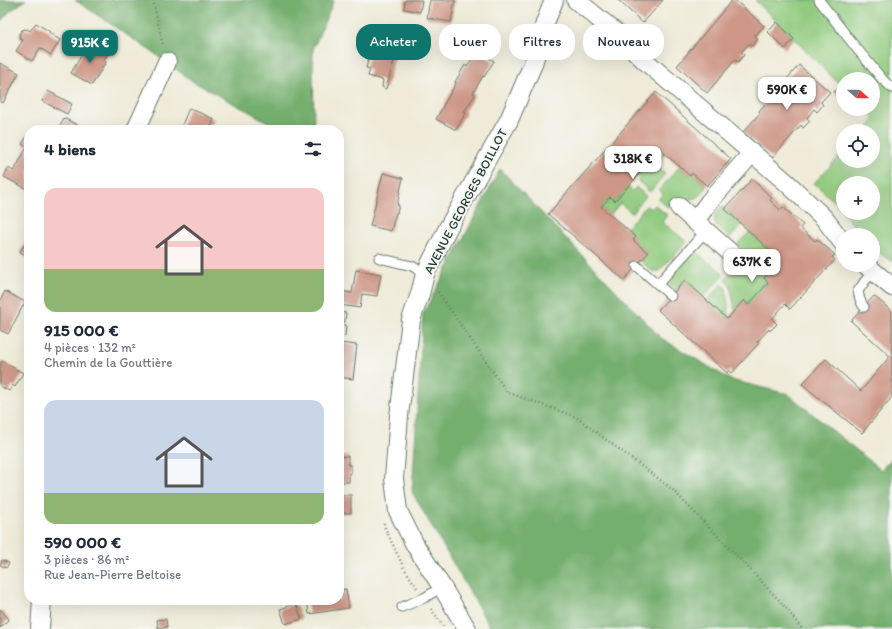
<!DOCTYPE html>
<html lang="fr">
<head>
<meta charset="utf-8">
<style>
	body { margin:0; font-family:Itim,sans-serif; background:#f2f2f3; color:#1f2937; height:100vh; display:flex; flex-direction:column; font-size:15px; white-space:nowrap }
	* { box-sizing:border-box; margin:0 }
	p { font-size:13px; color:#747a83 }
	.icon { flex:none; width:22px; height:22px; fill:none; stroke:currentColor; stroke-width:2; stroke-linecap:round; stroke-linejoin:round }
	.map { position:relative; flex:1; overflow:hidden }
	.side { position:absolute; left:24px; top:125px; width:320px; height:480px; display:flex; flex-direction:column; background:#fff; border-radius:16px; box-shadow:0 4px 16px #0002 }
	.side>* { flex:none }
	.top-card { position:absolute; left:356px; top:24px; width:380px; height:36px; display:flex; gap:8px }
	.needle { width:26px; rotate:111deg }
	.tools { position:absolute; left:836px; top:72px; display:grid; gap:8px }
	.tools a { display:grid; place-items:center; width:44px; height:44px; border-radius:50%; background:#fff; box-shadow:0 4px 16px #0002; font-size:20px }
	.price { position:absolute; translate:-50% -34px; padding:0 9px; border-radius:8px; background:#fff; color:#222; font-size:13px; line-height:26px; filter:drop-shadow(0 1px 2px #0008) }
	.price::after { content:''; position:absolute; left:50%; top:24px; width:12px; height:9px; margin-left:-6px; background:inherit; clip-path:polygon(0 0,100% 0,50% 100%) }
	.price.selected { background:#0f766e; color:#fff }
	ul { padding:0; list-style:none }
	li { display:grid; align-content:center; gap:8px; height:212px; padding:0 20px }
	li span { display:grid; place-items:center; height:124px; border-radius:12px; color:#555 }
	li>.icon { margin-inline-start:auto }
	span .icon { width:72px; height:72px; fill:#fffc; stroke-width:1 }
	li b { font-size:17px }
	h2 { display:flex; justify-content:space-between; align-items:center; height:48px; padding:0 20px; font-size:17px }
	.tag { padding:0 14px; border-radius:16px; background:#fff; box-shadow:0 4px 16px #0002; font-size:14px; line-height:36px }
	.tag.selected { background:#0f766e; color:#fff }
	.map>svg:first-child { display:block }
	.green { fill:#92cb7f; stroke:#58845a }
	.forest { fill:#75af6e; stroke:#4a7651 }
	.building { fill:#cd9686 }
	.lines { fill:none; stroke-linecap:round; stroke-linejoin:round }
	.service-casing { stroke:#687a6d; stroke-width:11 }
	.minor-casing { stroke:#687a6d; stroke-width:20 }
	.path { stroke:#687a6d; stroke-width:2.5; stroke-dasharray:1 3; stroke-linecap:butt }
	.service { stroke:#fff; stroke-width:9 }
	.minor { stroke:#fff; stroke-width:18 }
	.labels { text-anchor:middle; stroke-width:4; stroke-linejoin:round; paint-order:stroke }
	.street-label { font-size:13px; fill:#1f3d34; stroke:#f6f6f2 }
</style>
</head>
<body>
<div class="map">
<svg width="892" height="629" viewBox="0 0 892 629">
	<rect width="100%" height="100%" fill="#f6f6f2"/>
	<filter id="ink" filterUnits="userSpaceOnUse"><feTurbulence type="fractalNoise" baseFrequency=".025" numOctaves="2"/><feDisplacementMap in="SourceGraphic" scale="8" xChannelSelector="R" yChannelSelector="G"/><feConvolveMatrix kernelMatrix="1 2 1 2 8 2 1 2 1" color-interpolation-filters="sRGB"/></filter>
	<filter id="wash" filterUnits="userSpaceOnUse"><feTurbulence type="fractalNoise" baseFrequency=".012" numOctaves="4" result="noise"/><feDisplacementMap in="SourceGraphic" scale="16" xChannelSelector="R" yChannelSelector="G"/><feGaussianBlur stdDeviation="0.9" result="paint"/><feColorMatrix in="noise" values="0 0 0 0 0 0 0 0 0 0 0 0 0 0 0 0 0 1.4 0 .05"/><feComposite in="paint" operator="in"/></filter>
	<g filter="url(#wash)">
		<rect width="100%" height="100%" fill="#efebd8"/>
		<g class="green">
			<path d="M 755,0 L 892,0 L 892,262 L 873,248 L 873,235 L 860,235 L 844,213 L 873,213 L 873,183 L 843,183 L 843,212 L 837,204 L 814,183 L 843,153 L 843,161 L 873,161 L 873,131 L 864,131 L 875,119 L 865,109 L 873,109 L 873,79 L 843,79 L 843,88 Z"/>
			<path d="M 655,145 L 665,154 L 655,165 L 665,174 L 650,192 L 638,181 L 641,177 L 639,174 L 646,155 Z"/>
			<path d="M 679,167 L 689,176 L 692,173 L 707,186 C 699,198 692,203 679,195 L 668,207 L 658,199 L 663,194 L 659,190 Z"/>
			<path d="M 628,187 L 633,191 L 636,187 L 646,196 L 632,213 L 620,203 L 610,215 L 601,207 L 610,197 L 615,201 Z"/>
			<path d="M 655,205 L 667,215 L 662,222 L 687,242 L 659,271 L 652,271 L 641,261 L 648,253 L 633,240 L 626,229 L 646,206 L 651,209 Z"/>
			<path d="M 722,206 L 742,225 L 730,238 C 718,226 707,222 722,206 Z"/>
			<path d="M 750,232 L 780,260 L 764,278 L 768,283 L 748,305 L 743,300 L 735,310 L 730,285 L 725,279 L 748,255 L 737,244 Z"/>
			<path d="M 695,251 L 710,264 L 712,263 L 724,275 L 703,297 L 685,280 L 675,290 L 669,283 L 669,279 Z"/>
			<path d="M 722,284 L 726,288 L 729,316 L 727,319 L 707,301 Z"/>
		</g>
		<g class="forest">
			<path d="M 0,0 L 26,0 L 9,12 L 0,22 Z"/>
			<path d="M 75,0 L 334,0 L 313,49 L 314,130 L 283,130 L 190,80 L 167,62 Z"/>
			<path d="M 500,169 L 661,338 L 731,380 L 788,394 L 881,470 L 892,458 L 892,629 L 491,629 L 412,492 L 423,314 Z"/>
		</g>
		<g id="blocks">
			<g class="building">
				<path d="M 405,0 L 422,0 L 420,12 L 404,9 Z"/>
				<path d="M 430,0 L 455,0 L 451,22 L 427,18 Z"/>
				<path d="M 618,0 L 663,0 L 643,23 Z"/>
				<path d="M 732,0 L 735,0 L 764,26 L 755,36 L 758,39 L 752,46 L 749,44 L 741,52 L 744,55 L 738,62 L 735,60 L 707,93 L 677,66 Z"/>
				<path d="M 777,22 L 794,39 L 785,49 L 768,32 Z"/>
				<path d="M 36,23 L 50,32 L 49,33 L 60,40 L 51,55 L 40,48 L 32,61 L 16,51 L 23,40 L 20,39 L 19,34 L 22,30 L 27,29 L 30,31 Z"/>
				<path d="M 376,33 L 400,39 L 386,89 L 382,87 L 383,80 L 368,76 L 370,69 L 366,68 Z"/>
				<path d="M 89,42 L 108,53 L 104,61 L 106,62 L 92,85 L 71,73 Z"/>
				<path d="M 476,51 L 494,61 L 484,77 L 483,76 L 473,93 L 475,95 L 464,112 L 466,113 L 456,130 L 436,119 L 456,83 L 455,82 L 465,65 L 467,67 Z"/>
				<path d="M 0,63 L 19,73 L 3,103 L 0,102 Z"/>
				<path d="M 799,65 L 830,92 L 821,102 L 823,105 L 817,112 L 814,109 L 807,118 L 810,121 L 803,128 L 801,125 L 772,158 L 743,132 L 760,113 L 759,111 Z"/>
				<path d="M 841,85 L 843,88 L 843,100 L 834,92 Z"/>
				<path d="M 48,91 L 72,104 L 67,114 L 42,101 Z"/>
				<path d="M 656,92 L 731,159 L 707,186 L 692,173 L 690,176 L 655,145 L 646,155 L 652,160 L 615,201 L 610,197 L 601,207 L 636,237 L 633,240 L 648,253 L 624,280 L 548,214 Z"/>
				<path d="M 189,108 L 214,119 L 210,130 L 180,130 Z"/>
				<path d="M 64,118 L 83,128 L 87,130 L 57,130 Z"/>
				<path d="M 27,136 L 29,137 L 29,148 L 22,144 Z"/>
				<path d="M 26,149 L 29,151 L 29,190 L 4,177 L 8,168 L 14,171 Z"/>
				<path d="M 383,173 L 403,178 L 397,205 L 399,205 L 397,213 L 396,213 L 391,231 L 370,226 Z"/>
				<path d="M 752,179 L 772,198 L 770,200 L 780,210 L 783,207 L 803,225 L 800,228 L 815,241 L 817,239 L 835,255 L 832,257 L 835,260 L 790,309 L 785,304 L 772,319 L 777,324 L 770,331 L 769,329 L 757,342 L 759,343 L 732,373 L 729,370 L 727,373 L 658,310 L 685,280 L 727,319 L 744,300 L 748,305 L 768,283 L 764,278 L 780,260 L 725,209 Z"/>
				<path d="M 29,237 L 29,257 L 20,252 Z"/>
				<path d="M 356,270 L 381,274 L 377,296 L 362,294 L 360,308 L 339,305 L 339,291 L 352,293 Z"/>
				<path d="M 5,291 L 25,302 L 8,334 L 0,330 L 0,301 Z"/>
				<path d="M 874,296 L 892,311 L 892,397 L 862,433 L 802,384 L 826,359 L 861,391 L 890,356 L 851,321 Z"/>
				<path d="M 339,312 L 346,313 L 344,326 L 346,326 L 345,336 L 339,335 Z"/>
				<path d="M 339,343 L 357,345 L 353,379 L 339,377 Z"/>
				<path d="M 2,361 L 23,373 L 15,387 L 13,385 L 9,391 L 0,386 L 0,365 Z"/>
				<path d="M 348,456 L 348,465 L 351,465 L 351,473 L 349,473 L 349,482 L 339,482 L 339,457 Z"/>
				<rect x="339" y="495" width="12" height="18"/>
				<path d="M 2,560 L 9,563 L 6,568 L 0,565 Z"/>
				<path d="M 346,589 L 349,608 L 309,614 L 307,600 L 339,600 L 339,590 Z"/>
				<path d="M 296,604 L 302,619 L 285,624 L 280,609 Z"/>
				<path d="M 0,609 L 9,619 L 0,628 Z"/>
				<path d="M 166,619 L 167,627 L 158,628 L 157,620 Z"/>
			</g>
		</g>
	</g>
	<g filter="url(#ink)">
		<use href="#blocks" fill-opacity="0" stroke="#687a6d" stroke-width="1"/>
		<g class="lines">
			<defs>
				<g id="service">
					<path d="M 819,0 L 853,44 L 883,80 L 892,88"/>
					<path d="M 379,258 L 412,266 L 425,274"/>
					<path d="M 637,266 L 671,296"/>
					<path d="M 658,284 L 706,231"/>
					<path d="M 864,307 C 860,302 859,297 858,291 L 865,281 L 873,271"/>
					<path d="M 402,607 L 424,598 L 442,587"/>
				</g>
				<g id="minor">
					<path d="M 576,0 L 620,36 L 644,60 L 786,182 L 824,218 L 843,243"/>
					<path d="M 136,130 L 167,62"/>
					<path d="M 679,207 L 733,255"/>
					<path d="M 695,221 L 709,202 L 752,153"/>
					<path d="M 866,265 L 892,287"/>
					<path d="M 40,629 L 42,600"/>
					<path d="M 467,629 L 442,587 L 415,545 L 398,511 L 394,479 L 399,416 L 411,320 L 420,294 L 425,274 L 448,228 L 509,120 L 533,64 L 545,23 L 554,0"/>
				</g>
			</defs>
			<use href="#service" class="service-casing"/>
			<use href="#minor" class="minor-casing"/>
			<g class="path">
				<path d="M 153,0 L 163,46"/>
				<path d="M 438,292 L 507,392 L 576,417 L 672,489 L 782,603 L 802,629"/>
				<path d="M 384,523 L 385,528 L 404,568 L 417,588"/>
				<path d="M 431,609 L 443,626"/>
			</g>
			<use href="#service" class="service"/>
			<use href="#minor" class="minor"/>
		</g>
	</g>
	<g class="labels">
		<g class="street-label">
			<text transform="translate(465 201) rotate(-62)" y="5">AVENUE GEORGES BOILLOT</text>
		</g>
	</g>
</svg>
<div class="tools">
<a><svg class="needle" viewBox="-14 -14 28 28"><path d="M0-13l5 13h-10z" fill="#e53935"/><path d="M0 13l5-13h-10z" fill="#747a83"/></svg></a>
<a><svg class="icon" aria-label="locate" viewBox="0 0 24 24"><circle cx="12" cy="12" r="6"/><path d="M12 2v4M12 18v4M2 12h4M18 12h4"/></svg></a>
<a>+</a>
<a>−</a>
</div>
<b class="price selected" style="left:90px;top:64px">915K €</b>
<b class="price" style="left:787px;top:111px">590K €</b>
<b class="price" style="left:633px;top:180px">318K €</b>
<b class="price" style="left:752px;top:283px">637K €</b>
<div class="top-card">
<a class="tag selected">Acheter</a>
<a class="tag">Louer</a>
<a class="tag">Filtres</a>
<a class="tag">Nouveau</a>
</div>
<section class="side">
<h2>4 biens<svg class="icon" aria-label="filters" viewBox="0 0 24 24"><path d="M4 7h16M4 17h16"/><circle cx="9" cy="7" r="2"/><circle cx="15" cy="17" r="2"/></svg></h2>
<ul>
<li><span style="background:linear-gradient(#f6c9c9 65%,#8fb573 0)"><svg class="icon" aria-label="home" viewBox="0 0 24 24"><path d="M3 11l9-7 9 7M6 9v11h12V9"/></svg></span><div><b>915 000 €</b><p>4 pièces · 132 m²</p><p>Chemin de la Gouttière</p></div></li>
<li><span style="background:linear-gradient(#c9d6e8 75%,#8fb573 0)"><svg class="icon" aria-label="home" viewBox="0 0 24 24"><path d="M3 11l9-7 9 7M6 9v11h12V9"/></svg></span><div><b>590 000 €</b><p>3 pièces · 86 m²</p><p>Rue Jean-Pierre Beltoise</p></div></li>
</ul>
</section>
</div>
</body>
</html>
